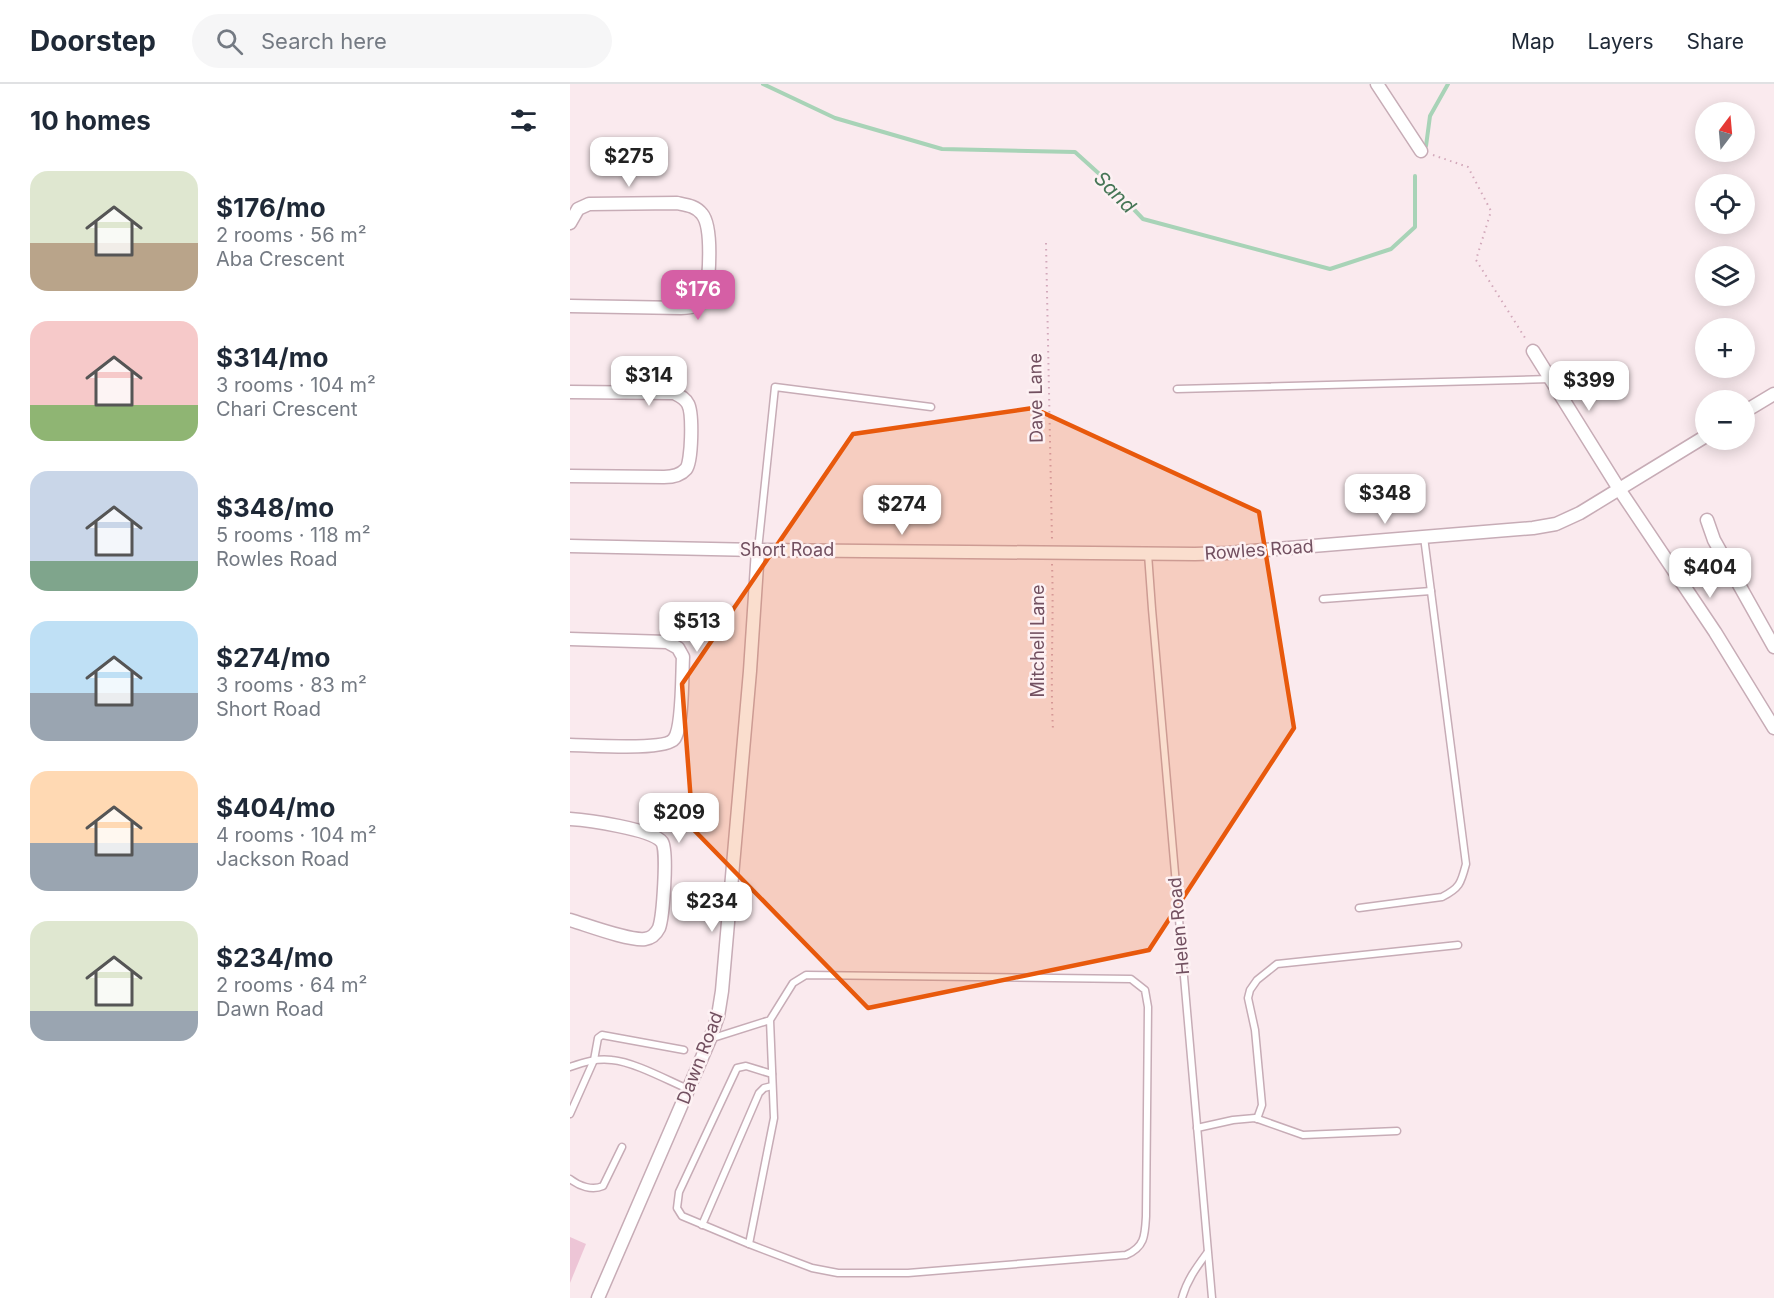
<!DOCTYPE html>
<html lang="en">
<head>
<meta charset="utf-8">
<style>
	body { margin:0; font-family:Inter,sans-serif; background:#f6f6f7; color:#1f2937; height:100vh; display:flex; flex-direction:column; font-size:22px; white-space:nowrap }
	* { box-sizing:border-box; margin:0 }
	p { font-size:20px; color:#747a83 }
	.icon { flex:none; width:33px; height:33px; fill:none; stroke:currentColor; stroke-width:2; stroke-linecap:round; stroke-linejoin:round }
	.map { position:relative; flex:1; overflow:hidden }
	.side { display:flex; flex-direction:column; background:#fff; width:570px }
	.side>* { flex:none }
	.needle { width:39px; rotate:16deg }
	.tools { position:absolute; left:1125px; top:18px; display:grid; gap:12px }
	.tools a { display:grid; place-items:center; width:60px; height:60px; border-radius:50%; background:#fff; box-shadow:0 3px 15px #0003; font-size:30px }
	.price { position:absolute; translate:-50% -51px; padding:0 14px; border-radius:12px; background:#fff; color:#222; font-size:20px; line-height:39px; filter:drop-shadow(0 2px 3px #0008) }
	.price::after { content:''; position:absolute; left:50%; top:36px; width:18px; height:14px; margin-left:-9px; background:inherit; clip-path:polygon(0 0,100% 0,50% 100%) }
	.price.active { background:#d55fa5; color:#fff }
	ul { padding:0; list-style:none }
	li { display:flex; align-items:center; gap:18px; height:150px; padding:0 30px }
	li span { display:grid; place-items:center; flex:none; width:168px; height:120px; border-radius:18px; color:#555 }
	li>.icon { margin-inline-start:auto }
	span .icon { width:72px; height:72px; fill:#fffc; stroke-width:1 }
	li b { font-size:26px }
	h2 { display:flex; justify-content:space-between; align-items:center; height:72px; padding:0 30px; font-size:26px }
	header { display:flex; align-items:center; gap:36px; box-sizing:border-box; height:84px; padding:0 30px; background:#fff; border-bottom:2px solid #e0e1e3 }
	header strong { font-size:28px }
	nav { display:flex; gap:33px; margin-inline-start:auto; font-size:21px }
	.search { width:420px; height:54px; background:#f6f6f7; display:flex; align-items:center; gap:15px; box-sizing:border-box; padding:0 21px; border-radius:33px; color:#747a83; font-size:22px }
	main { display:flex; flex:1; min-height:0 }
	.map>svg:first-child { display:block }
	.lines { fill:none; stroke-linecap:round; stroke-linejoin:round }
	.stream { stroke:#a8d3b7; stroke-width:4 }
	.building { fill:#edc5d6 }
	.service-casing { stroke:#c7acb6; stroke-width:9 }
	.minor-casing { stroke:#c7acb6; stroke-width:15 }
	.path { stroke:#d2a8ba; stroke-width:2; stroke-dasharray:1.5 4.5; stroke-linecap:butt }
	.service { stroke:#fff; stroke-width:6 }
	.minor { stroke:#fff; stroke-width:12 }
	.marked { fill:#e8590c; fill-opacity:0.2; stroke:#e8590c; stroke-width:4.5; stroke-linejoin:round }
	.labels { text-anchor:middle; stroke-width:5; stroke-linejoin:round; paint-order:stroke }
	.street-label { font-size:18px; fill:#725060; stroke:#fdf1f3 }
	.water-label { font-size:20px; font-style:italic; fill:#467656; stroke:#fdf1f3 }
</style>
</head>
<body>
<header>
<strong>Doorstep</strong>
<div class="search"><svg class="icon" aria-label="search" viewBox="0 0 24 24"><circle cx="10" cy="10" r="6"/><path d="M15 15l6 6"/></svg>Search here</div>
<nav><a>Map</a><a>Layers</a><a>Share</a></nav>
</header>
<main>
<section class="side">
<h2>10 homes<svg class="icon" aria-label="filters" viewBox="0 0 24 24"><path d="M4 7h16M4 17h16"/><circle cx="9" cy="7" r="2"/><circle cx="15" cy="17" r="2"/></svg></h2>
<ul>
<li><span style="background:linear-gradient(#dfe7d0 60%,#b9a48a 0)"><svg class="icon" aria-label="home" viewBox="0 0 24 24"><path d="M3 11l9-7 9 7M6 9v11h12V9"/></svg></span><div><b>$176/mo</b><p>2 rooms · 56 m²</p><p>Aba Crescent</p></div></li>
<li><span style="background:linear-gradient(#f6c9c9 70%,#8fb573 0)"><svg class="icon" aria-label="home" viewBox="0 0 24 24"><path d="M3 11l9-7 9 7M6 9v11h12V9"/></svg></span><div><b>$314/mo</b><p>3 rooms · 104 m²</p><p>Chari Crescent</p></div></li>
<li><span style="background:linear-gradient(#c9d6e8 75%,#7fa58c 0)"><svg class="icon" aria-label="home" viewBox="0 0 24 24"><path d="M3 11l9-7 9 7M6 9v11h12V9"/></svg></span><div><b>$348/mo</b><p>5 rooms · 118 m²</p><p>Rowles Road</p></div></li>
<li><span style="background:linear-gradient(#bfe0f5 60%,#9aa5b1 0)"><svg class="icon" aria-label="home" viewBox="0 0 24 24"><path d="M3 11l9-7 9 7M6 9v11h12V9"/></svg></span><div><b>$274/mo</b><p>3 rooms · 83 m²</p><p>Short Road</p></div></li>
<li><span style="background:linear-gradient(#ffd9b3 60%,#9aa5b1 0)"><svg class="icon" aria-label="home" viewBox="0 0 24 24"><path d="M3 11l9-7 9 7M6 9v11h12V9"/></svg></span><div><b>$404/mo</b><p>4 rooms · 104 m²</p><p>Jackson Road</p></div></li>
<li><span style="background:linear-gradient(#dfe7d0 75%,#9aa5b1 0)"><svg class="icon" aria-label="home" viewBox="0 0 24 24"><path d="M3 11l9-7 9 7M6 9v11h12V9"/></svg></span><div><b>$234/mo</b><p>2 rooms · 64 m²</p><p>Dawn Road</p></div></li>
</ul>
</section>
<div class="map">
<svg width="1204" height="1214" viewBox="0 0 1204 1214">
	<rect width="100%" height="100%" fill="#faeaee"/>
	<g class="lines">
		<g class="stream">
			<path d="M 193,0 L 265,34 L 372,65 L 505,68 L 536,96 L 573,135 L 760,185 L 821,165 L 845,143 L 845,92"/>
			<path d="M 856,62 L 860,32 L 878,0"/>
		</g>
	</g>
	<path class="building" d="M 0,1153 L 16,1160 L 0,1199 Z"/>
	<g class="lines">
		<defs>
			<g id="service">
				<path d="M 607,305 L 980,295"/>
				<path d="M 188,466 L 205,303 L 361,323"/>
				<path d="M 578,470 L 582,525 L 642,1214"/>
				<path d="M 753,515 L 861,507"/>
				<path d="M 789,824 L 872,813 C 890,804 891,799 896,780 L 854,453"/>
				<path d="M 140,955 L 200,936 L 223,899 L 236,891 L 561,895 L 575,906 L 578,923 L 576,1132 C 575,1151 575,1163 556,1171 L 338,1189 L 268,1189 L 242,1184 L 179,1160 L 204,1034 L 200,936"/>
				<path d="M 0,983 C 14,978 27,974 42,976 C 64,978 97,996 118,1005"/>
				<path d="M 0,1030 L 24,976 L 28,954 L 32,951 L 114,966"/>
				<path d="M 687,1035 L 692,1021 L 685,946 L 678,914 L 680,906 L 687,896 L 707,880 L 888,861"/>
				<path d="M 627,1044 L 663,1036 L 685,1034 L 733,1051 L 827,1047"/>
				<path d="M 0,1095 C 9,1102 22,1107 33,1102 L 52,1063"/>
				<path d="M 132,1141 L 189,1009 L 194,1004 L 202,1002"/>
				<path d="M 179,1160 L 112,1132 L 107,1124 L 109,1108 L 167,984 L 176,982 L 202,990"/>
				<path d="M 612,1214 C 617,1196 626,1184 637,1169"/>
			</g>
			<g id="minor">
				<path d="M 807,0 L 851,67"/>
				<path d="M 0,139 L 8,125 L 19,120 L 107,119 C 117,121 126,122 132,130 C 143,143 139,193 136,210 C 132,222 122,224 111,224 L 0,222"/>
				<path d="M 963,267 L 1049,405 L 1145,548 L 1204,644"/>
				<path d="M 0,308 L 104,309 C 110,312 115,314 118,320 C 123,329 122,378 116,385 C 110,392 102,393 94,393 L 0,392"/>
				<path d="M 1174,328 L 1204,310"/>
				<path d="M 1137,436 L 1144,456 L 1204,563"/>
				<path d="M 0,462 L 188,466 L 625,470 L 658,469 L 963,444 L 986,440 L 1010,429 L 1136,352"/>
				<path d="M 0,555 L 97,558 L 108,564 L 113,573 C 112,589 113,644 104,655 C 95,667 18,661 0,661"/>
				<path d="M 0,735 C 17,736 82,745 92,758 C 98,767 93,833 89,844 C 86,850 82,854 75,855 C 59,857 17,841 0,836"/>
				<path d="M 28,1214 L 140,955 L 148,932 L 152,907 L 180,587 L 188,466"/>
			</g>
		</defs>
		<use href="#service" class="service-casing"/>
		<use href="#minor" class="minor-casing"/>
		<g class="path">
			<path d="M 863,71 L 898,83 L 921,127 L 906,176 L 957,257"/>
			<path d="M 476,159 L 482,456"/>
			<path d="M 482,480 C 484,535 480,591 483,646"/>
		</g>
		<use href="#service" class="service"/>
		<use href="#minor" class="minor"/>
	</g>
	<path class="marked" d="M 463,324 L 689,428 L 724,644 L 579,866 L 298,924 L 123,745 L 112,600 L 283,350 Z"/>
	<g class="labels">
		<g class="street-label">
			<text transform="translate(466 314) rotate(-91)" y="6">Dave Lane</text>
			<text x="217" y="472">Short Road</text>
			<text transform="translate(689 466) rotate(-4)" y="6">Rowles Road</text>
			<text transform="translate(468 557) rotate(-90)" y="6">Mitchell Lane</text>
			<text transform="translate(609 842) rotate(-95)" y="6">Helen Road</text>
			<text transform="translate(130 974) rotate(-69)" y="6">Dawn Road</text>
		</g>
		<g class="water-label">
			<text transform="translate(545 108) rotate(45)" y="7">Sand</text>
		</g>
	</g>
</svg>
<div class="tools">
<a><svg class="needle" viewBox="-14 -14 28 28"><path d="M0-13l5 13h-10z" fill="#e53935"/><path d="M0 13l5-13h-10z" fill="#747a83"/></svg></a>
<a><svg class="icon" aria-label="locate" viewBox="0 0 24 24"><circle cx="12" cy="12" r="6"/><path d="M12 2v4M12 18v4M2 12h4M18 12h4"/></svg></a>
<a><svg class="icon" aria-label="layers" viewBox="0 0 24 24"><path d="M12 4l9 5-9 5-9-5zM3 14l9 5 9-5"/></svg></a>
<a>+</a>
<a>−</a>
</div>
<b class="price" style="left:59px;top:104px">$275</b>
<b class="price active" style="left:128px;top:237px">$176</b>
<b class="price" style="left:79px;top:323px">$314</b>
<b class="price" style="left:1019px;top:328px">$399</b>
<b class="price" style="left:815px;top:441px">$348</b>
<b class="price" style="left:332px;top:452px">$274</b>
<b class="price" style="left:1140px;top:515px">$404</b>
<b class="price" style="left:127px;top:569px">$513</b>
<b class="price" style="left:109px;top:760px">$209</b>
<b class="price" style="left:142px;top:849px">$234</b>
</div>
</main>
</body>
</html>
